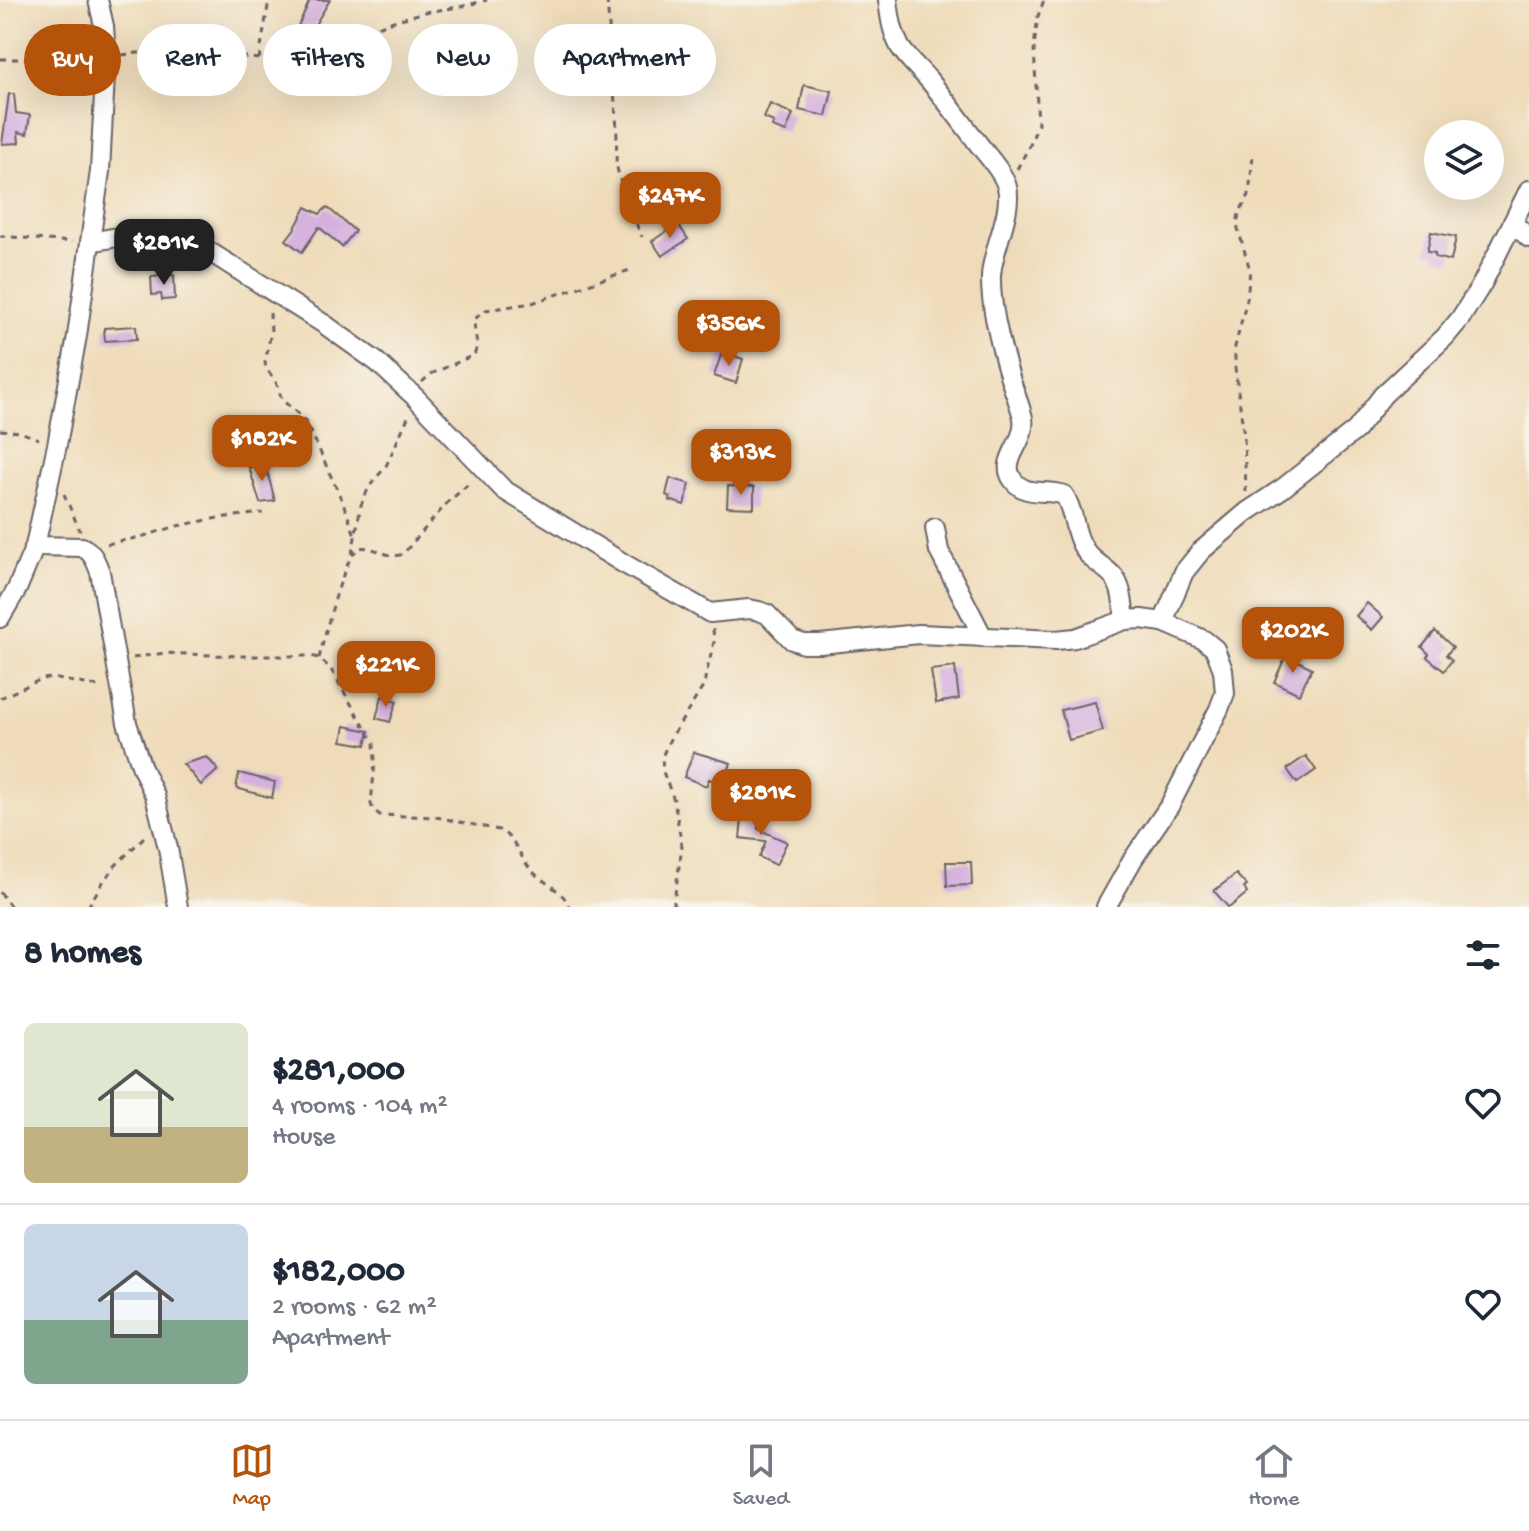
<!DOCTYPE html>
<html lang="en">
<head>
<meta charset="utf-8">
<style>
	body { margin:0; font-family:"Gochi Hand",sans-serif; background:#f2f2f3; color:#1f2937; height:100vh; display:flex; flex-direction:column; font-size:30px; white-space:nowrap }
	* { box-sizing:border-box; margin:0 }
	p { font-size:26px; color:#747a83 }
	.icon { flex:none; width:44px; height:44px; fill:none; stroke:currentColor; stroke-width:2; stroke-linecap:round; stroke-linejoin:round }
	.map { position:relative; height:907px; overflow:hidden }
	.sheet { display:flex; flex-direction:column; background:#fff; flex:1 }
	.sheet>* { flex:none }
	.guide { position:absolute; left:24px; top:24px; width:800px; height:72px; display:flex; gap:16px }
	.tools { position:absolute; left:1424px; top:120px; display:grid; gap:16px }
	.tools a { display:grid; place-items:center; width:80px; height:80px; border-radius:50%; background:#fff; box-shadow:0 8px 32px #0002; font-size:40px }
	.price { position:absolute; translate:-50% -68px; padding:0 18px; border-radius:16px; background:#b45309; color:#fff; font-size:26px; line-height:52px; filter:drop-shadow(0 2px 4px #0008) }
	.price::after { content:''; position:absolute; left:50%; top:48px; width:24px; height:18px; margin-left:-12px; background:inherit; clip-path:polygon(0 0,100% 0,50% 100%) }
	.price.active { background:#222; color:#fff }
	ul { padding:0; list-style:none }
	li { display:flex; align-items:center; gap:24px; height:200px; padding:0 24px }
	li+li { border-top:2px solid #e0e1e3 }
	li span { display:grid; place-items:center; flex:none; width:224px; height:160px; border-radius:12px; color:#555 }
	li>.icon { margin-inline-start:auto }
	span .icon { width:96px; height:96px; fill:#fffc; stroke-width:1 }
	li b { font-size:34px }
	h2 { display:flex; justify-content:space-between; align-items:center; height:96px; padding:0 24px; font-size:34px }
	.pill { padding:0 28px; border-radius:36px; background:#fff; box-shadow:0 8px 32px #0002; font-size:28px; line-height:72px }
	.pill.active { background:#b45309; color:#fff }
	.tab-bar { display:flex; justify-content:space-around; align-items:center; height:112px; border-top:2px solid #e0e1e3; background:#fff; font-size:22px; color:#747a83 }
	.tab-bar a { display:grid; justify-items:center; gap:4px }
	.tab-bar .active { color:#b45309 }
	.map>svg:first-child { display:block }
	.building { fill:#d5b0df }
	.lines { fill:none; stroke-linecap:round; stroke-linejoin:round }
	.street-casing { stroke:#6a6367; stroke-width:22 }
	.path { stroke:#6a6367; stroke-width:3; stroke-dasharray:6 6; stroke-linecap:butt }
	.street { stroke:#fff; stroke-width:18 }
</style>
</head>
<body>
<div class="map">
<svg width="1529" height="907" viewBox="0 0 1529 907">
	<rect width="100%" height="100%" fill="#f7f3e8"/>
	<filter id="ink" filterUnits="userSpaceOnUse"><feTurbulence type="fractalNoise" baseFrequency=".0125" numOctaves="2"/><feDisplacementMap in="SourceGraphic" scale="16" xChannelSelector="R" yChannelSelector="G"/><feConvolveMatrix kernelMatrix="1 2 1 2 8 2 1 2 1" color-interpolation-filters="sRGB"/></filter>
	<filter id="wash" filterUnits="userSpaceOnUse"><feTurbulence type="fractalNoise" baseFrequency=".006" numOctaves="4" result="noise"/><feDisplacementMap in="SourceGraphic" scale="32" xChannelSelector="R" yChannelSelector="G"/><feGaussianBlur stdDeviation="1.8" result="paint"/><feColorMatrix in="noise" values="0 0 0 0 0 0 0 0 0 0 0 0 0 0 0 0 0 1.4 0 .05"/><feComposite in="paint" operator="in"/></filter>
	<g filter="url(#wash)">
		<rect width="100%" height="100%" fill="#efdbb9"/>
		<g id="blocks">
			<g class="building">
				<path d="M 310,0 L 330,0 L 313,28 L 321,32 L 314,45 L 301,39 L 305,29 L 298,26 Z"/>
				<path d="M 804,85 L 832,91 L 826,116 L 799,110 Z"/>
				<path d="M 9,94 L 14,94 L 16,113 L 30,115 L 27,134 L 18,132 L 19,143 L 2,144 Z"/>
				<path d="M 770,104 L 793,114 L 786,132 L 772,127 L 774,122 L 764,118 Z"/>
				<path d="M 306,207 L 320,214 L 327,207 L 355,231 L 342,247 L 319,227 L 302,252 L 286,240 L 295,228 Z"/>
				<path d="M 678,224 L 688,239 L 662,256 L 652,241 Z"/>
				<path d="M 1431,232 L 1456,237 L 1451,261 L 1435,257 L 1435,253 L 1427,252 Z"/>
				<path d="M 174,275 L 175,299 L 162,300 L 161,294 L 152,295 L 151,277 Z"/>
				<path d="M 136,326 L 137,339 L 105,341 L 104,328 Z"/>
				<path d="M 722,352 L 743,359 L 736,383 L 714,376 Z"/>
				<path d="M 265,463 L 275,501 L 260,503 L 249,467 Z"/>
				<path d="M 670,478 L 690,484 L 684,505 L 669,500 L 670,497 L 666,495 Z"/>
				<path d="M 728,486 L 754,487 L 754,508 L 727,507 Z"/>
				<path d="M 1367,603 L 1383,617 L 1372,630 L 1356,616 Z"/>
				<path d="M 1435,631 L 1453,647 L 1446,655 L 1452,660 L 1444,671 L 1427,657 L 1429,654 L 1422,647 Z"/>
				<path d="M 1286,655 L 1312,668 L 1299,694 L 1274,682 Z"/>
				<path d="M 955,667 L 959,699 L 936,703 L 931,670 Z"/>
				<path d="M 382,696 L 397,701 L 390,722 L 376,718 Z"/>
				<path d="M 1095,702 L 1103,731 L 1069,740 L 1061,710 Z"/>
				<path d="M 345,726 L 369,731 L 366,745 L 342,741 Z"/>
				<path d="M 694,752 L 731,763 L 724,784 L 709,779 L 706,786 L 684,777 Z"/>
				<path d="M 1306,756 L 1316,770 L 1297,783 L 1287,769 Z"/>
				<path d="M 207,757 L 218,770 L 201,785 L 183,764 Z"/>
				<path d="M 239,773 L 275,782 L 272,798 L 236,788 Z"/>
				<path d="M 743,809 L 760,811 L 758,829 L 787,842 L 776,865 L 759,857 L 766,841 L 740,838 Z"/>
				<path d="M 946,862 L 971,862 L 972,885 L 947,886 Z"/>
				<path d="M 1236,874 L 1247,886 L 1244,888 L 1247,893 L 1230,907 L 1228,907 L 1214,891 Z"/>
			</g>
		</g>
	</g>
	<g filter="url(#ink)">
		<use href="#blocks" fill-opacity="0" stroke="#6a6367" stroke-width="2"/>
		<g class="lines">
			<defs>
				<g id="street">
					<path d="M 888,0 C 890,17 892,32 900,47 C 907,58 919,69 928,79 C 946,100 963,124 980,146 C 989,158 1003,172 1007,187 C 1013,212 992,250 991,276 C 990,308 1001,348 1010,378 C 1014,391 1020,405 1023,418 C 1027,443 998,460 1013,480 C 1026,498 1047,488 1064,495 C 1075,511 1073,531 1083,547 C 1090,561 1105,566 1114,577 C 1123,589 1123,606 1125,620"/>
					<path d="M 1513,223 L 1529,238"/>
					<path d="M 90,242 L 140,233 L 175,237 L 202,247 L 324,324 L 377,362 L 416,398 L 504,490 L 623,563 L 710,613 L 749,609 L 759,611 L 767,614 L 792,640 L 804,644 L 820,644 L 919,634 L 1056,640 L 1075,638 L 1125,620 L 1141,619 L 1163,622 L 1186,632 L 1204,640 L 1215,649 L 1223,670 L 1225,693 L 1219,709 L 1170,805 L 1133,859 L 1106,907"/>
					<path d="M 935,528 L 939,551 L 983,637"/>
					<path d="M 35,546 L 82,547 C 93,552 96,562 100,572 L 127,723 L 142,768 L 155,796 L 168,848 L 178,907"/>
					<path d="M 0,618 L 17,589 L 35,546 L 57,445 L 77,336 L 100,171 L 106,57 L 104,26 L 98,0"/>
					<path d="M 1163,622 L 1184,572 L 1201,551 L 1247,512 L 1283,488 L 1356,430 L 1383,395 L 1445,337 L 1460,319 L 1482,284 L 1529,190"/>
				</g>
			</defs>
			<use href="#street" class="street-casing"/>
			<g class="path">
				<path d="M 607,0 L 617,129 L 616,164 L 624,195 L 642,237"/>
				<path d="M 122,55 L 179,48 L 259,59 L 289,59 L 329,50 L 387,23 L 425,12 L 460,7 L 487,0"/>
				<path d="M 0,59 L 36,59 L 87,53"/>
				<path d="M 259,59 L 269,0"/>
				<path d="M 1017,169 L 1030,145 L 1038,124 L 1034,47 L 1038,16 L 1044,0"/>
				<path d="M 0,236 L 72,242"/>
				<path d="M 270,313 L 271,332 L 265,363 L 266,368 L 276,382 L 282,400 L 302,417 L 308,425 L 343,503 L 355,535"/>
				<path d="M 422,382 L 431,374 L 474,355 C 483,337 463,321 486,310 L 532,303 L 633,269"/>
				<path d="M 0,430 L 20,432 L 39,439"/>
				<path d="M 1246,492 L 1244,436 L 1235,368 L 1235,347 L 1247,299 L 1250,270 L 1237,225 L 1239,213 L 1249,195 L 1253,155"/>
				<path d="M 64,494 L 80,531"/>
				<path d="M 107,544 L 141,537 L 177,526 L 218,518 L 263,513"/>
				<path d="M 352,554 L 361,505 L 369,487 L 386,466 L 409,415"/>
				<path d="M 133,658 L 164,653 L 238,656 L 311,656 L 319,658 L 330,668 L 374,743 L 375,762 L 371,804 L 373,810 L 380,815 L 436,817 L 499,830 C 517,839 519,857 532,871 C 543,883 565,891 569,907"/>
				<path d="M 319,658 C 324,640 344,552 360,548 C 374,545 388,560 403,554 L 448,502 L 471,482"/>
				<path d="M 0,698 L 42,679 L 51,678 L 103,687"/>
				<path d="M 0,892 L 11,907"/>
				<path d="M 88,907 L 101,885 L 114,867 L 147,834"/>
				<path d="M 673,907 L 682,847 L 674,800 L 663,772 L 662,757 L 669,741 L 703,687 L 714,642 L 713,628"/>
			</g>
			<use href="#street" class="street"/>
		</g>
	</g>
</svg>
<div class="tools">
<a><svg class="icon" aria-label="layers" viewBox="0 0 24 24"><path d="M12 4l9 5-9 5-9-5zM3 14l9 5 9-5"/></svg></a>
</div>
<b class="price" style="left:670px;top:240px">$247K</b>
<b class="price active" style="left:164px;top:287px">$281K</b>
<b class="price" style="left:729px;top:368px">$356K</b>
<b class="price" style="left:262px;top:483px">$182K</b>
<b class="price" style="left:741px;top:497px">$313K</b>
<b class="price" style="left:1293px;top:675px">$202K</b>
<b class="price" style="left:386px;top:709px">$221K</b>
<b class="price" style="left:761px;top:837px">$281K</b>
<div class="guide">
<a class="pill active">Buy</a>
<a class="pill">Rent</a>
<a class="pill">Filters</a>
<a class="pill">New</a>
<a class="pill">Apartment</a>
</div>
</div>
<section class="sheet">
<h2>8 homes<svg class="icon" aria-label="filters" viewBox="0 0 24 24"><path d="M4 7h16M4 17h16"/><circle cx="9" cy="7" r="2"/><circle cx="15" cy="17" r="2"/></svg></h2>
<ul>
<li><span style="background:linear-gradient(#dfe7d0 65%,#c2b280 0)"><svg class="icon" aria-label="home" viewBox="0 0 24 24"><path d="M3 11l9-7 9 7M6 9v11h12V9"/></svg></span><div><b>$281,000</b><p>4 rooms · 104 m²</p><p>House</p></div><svg class="icon" aria-label="heart" viewBox="0 0 24 24"><path d="M12 20l-8-8c-3-5 5-10 8-4 3-6 11-1 8 4z"/></svg></li>
<li><span style="background:linear-gradient(#c9d6e8 60%,#7fa58c 0)"><svg class="icon" aria-label="home" viewBox="0 0 24 24"><path d="M3 11l9-7 9 7M6 9v11h12V9"/></svg></span><div><b>$182,000</b><p>2 rooms · 62 m²</p><p>Apartment</p></div><svg class="icon" aria-label="heart" viewBox="0 0 24 24"><path d="M12 20l-8-8c-3-5 5-10 8-4 3-6 11-1 8 4z"/></svg></li>
</ul>
</section>
<nav class="tab-bar">
<a class="active"><svg class="icon" aria-label="map" viewBox="0 0 24 24"><path d="M3 6l6-2 6 2 6-2v14l-6 2-6-2-6 2zM9 4v14M15 6v14"/></svg>Map</a>
<a><svg class="icon" aria-label="saved" viewBox="0 0 24 24"><path d="M7 4h10v16l-5-4-5 4z"/></svg>Saved</a>
<a><svg class="icon" aria-label="home" viewBox="0 0 24 24"><path d="M3 11l9-7 9 7M6 9v11h12V9"/></svg>Home</a>
</nav>
</body>
</html>
